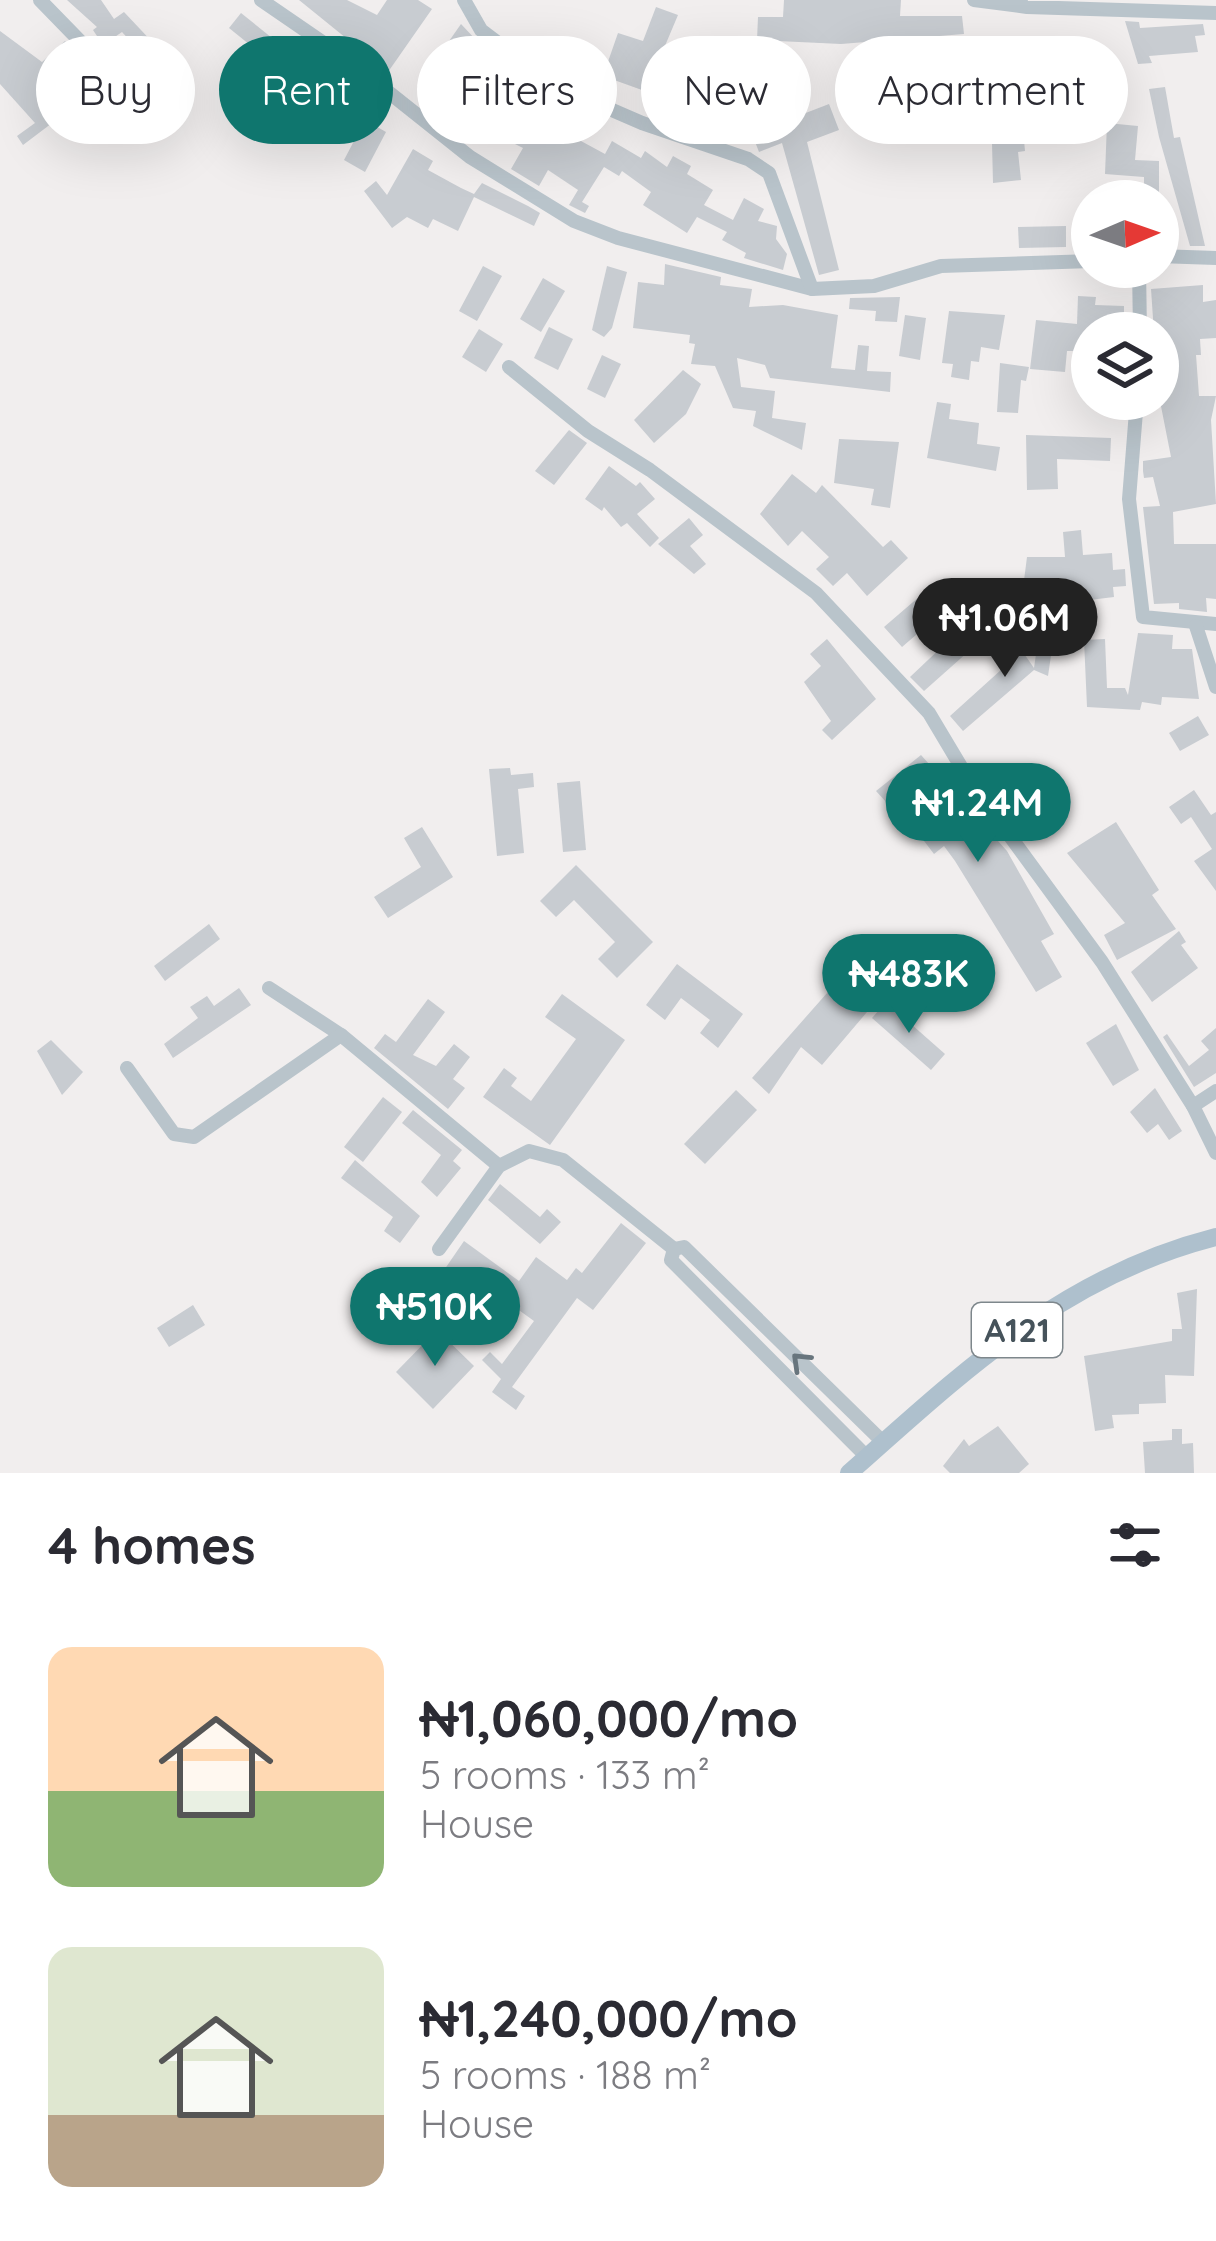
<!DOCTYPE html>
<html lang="en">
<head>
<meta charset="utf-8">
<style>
	body { margin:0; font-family:Quicksand,sans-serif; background:#f7f7f7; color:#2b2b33; height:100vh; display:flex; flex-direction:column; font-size:45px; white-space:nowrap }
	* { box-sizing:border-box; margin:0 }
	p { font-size:39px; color:#7c7c81 }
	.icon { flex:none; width:66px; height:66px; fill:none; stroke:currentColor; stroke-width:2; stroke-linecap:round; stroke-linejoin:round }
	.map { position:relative; height:1473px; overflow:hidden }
	.panel { display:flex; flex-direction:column; background:#fff; flex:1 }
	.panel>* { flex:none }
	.hud { position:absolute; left:36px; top:36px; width:1146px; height:108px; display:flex; gap:24px }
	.needle { width:78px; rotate:88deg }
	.tools { position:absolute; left:1071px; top:180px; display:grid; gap:24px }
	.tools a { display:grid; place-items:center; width:108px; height:108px; border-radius:50%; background:#fff; box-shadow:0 12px 48px #0002; font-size:60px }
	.price { position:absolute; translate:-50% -102px; padding:0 27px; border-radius:42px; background:#0f766e; color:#fff; font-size:39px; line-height:78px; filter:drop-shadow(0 3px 6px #0008) }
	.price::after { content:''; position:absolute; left:50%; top:72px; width:36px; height:27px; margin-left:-18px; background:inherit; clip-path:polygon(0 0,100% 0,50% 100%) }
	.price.active { background:#222; color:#fff }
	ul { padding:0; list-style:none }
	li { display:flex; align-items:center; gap:36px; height:300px; padding:0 48px }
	li span { display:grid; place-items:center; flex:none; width:336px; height:240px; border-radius:24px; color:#555 }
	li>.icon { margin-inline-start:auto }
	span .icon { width:144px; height:144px; fill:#fffc; stroke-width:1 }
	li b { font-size:51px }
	h2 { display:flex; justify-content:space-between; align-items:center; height:144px; padding:0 48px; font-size:51px }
	.pill { padding:0 42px; border-radius:54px; background:#fff; box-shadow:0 12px 48px #0002; font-size:42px; line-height:108px }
	.pill.active { background:#0f766e; color:#fff }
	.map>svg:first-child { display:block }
	.building { fill:#c8ccd1 }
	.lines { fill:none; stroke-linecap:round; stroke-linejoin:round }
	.minor { stroke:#b9c4cb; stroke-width:14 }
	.major { stroke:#aec0cd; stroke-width:18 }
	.oneway { stroke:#68757d }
	.labels { text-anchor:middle; stroke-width:9; stroke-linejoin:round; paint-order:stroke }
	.shield { fill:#fff; stroke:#7e878c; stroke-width:3 }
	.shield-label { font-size:33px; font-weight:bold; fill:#46535b }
</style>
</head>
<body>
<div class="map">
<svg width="1216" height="1473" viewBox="0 0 1216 1473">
	<rect width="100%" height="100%" fill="#f1eeee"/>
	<g class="building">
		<path d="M 67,0 L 101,0 L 114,19 L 124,12 L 156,46 L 145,57 L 122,32 L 103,45 L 93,30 L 97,27 Z"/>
		<path d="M 299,0 L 347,0 L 377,15 L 387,0 L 418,0 L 432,9 L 388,72 Z"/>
		<path d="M 784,0 L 901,0 L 900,16 L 962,16 L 964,34 L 841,44 L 757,40 L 758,17 L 783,17 Z"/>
		<path d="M 656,7 L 678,15 L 659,60 L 690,72 L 678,103 L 603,76 L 618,33 L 643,41 Z"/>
		<path d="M 241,13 L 272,38 L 260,53 L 229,28 Z"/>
		<path d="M 1125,21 L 1139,22 L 1140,28 L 1203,24 L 1205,35 L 1195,36 L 1198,52 L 1149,56 L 1152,63 L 1138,64 Z"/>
		<path d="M 461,24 L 476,40 L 432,99 L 417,87 Z"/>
		<path d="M 0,31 L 42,62 L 65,41 L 105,84 L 73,116 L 68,111 L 23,145 L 17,136 L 35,123 L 0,84 Z"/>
		<path d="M 282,46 L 301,55 L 298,62 L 326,74 L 321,86 L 335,94 L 324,115 L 313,109 L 316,103 L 266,82 Z"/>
		<path d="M 1010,46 L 1011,61 L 1037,61 L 1039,98 L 1014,100 L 1014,109 L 998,110 L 993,47 Z"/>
		<path d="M 760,50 L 785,121 L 829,104 L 839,130 L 807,142 L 839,270 L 819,275 L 782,143 L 759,152 L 742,108 L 758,102 L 741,57 Z"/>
		<path d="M 1064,77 L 1105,83 L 1083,90 L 1082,135 L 1056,131 Z"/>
		<path d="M 505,79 L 529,92 L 520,108 L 605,154 L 612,141 L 641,158 L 645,151 L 667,167 L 673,156 L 691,166 L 687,174 L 713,190 L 704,205 L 733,220 L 744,198 L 764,209 L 758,221 L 777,226 L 776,239 L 787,254 L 783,270 L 744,258 L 746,253 L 722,240 L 727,232 L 697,217 L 687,233 L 643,205 L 651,192 L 622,171 L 619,176 L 604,167 L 582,202 L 589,206 L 585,213 L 569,205 L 578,190 L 548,170 L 539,186 L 511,169 L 523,148 L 511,142 L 514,138 L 478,118 L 470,130 L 449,117 L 470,81 L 496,97 Z"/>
		<path d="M 1165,87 L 1174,138 L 1180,137 L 1205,246 L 1190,246 L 1159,137 L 1149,89 Z"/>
		<path d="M 365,120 L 386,132 L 365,172 L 344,160 Z"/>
		<path d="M 1107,123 L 1138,126 L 1135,160 L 1159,161 L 1159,201 L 1144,201 L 1144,177 L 1105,174 Z"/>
		<path d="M 1024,140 L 1025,151 L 1018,152 L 1021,180 L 993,183 L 992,143 Z"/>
		<path d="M 413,149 L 433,161 L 428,170 L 461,188 L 474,194 L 482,183 L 528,206 L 540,213 L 534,226 L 474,197 L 458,231 L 433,219 L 428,228 L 407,217 L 392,228 L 364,191 L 376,181 L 387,195 Z"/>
		<path d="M 1066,226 L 1066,247 L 1019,248 L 1018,227 Z"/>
		<path d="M 665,264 L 721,277 L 720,285 L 752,289 L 749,307 L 783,305 L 838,315 L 831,368 L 855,370 L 858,345 L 869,346 L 867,371 L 891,372 L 890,392 L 770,378 L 765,365 L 737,358 L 741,387 L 775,391 L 772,418 L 806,423 L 802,450 L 753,426 L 756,411 L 733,408 L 715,366 L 691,364 L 695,344 L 689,343 L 690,335 L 633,328 L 638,282 L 664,285 Z"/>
		<path d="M 483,266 L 502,276 L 477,321 L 459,311 Z"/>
		<path d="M 607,266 L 627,272 L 612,328 L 604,337 L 592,330 Z"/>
		<path d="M 543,278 L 565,291 L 541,332 L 520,319 Z"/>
		<path d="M 1203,285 L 1203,302 L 1216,300 L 1216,338 L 1200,339 L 1201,355 L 1196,355 L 1199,396 L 1216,396 L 1211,420 L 1216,504 L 1173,512 L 1174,544 L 1216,544 L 1216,599 L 1206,598 L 1207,612 L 1179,609 L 1179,603 L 1154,604 L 1143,507 L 1160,506 L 1153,477 L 1144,478 L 1143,471 L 1143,461 L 1171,457 L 1158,391 L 1151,289 Z"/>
		<path d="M 1078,296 L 1096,297 L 1095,305 L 1124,306 L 1124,333 L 1092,333 L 1092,351 L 1067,351 L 1065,372 L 1030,369 L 1036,320 L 1077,324 Z"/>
		<path d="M 900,297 L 897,322 L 875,321 L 876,311 L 849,309 L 850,298 Z"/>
		<path d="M 949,311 L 1005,315 L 999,350 L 981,347 L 979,362 L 971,361 L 969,380 L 951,377 L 953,364 L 942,363 Z"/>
		<path d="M 905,315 L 926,318 L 920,360 L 899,356 Z"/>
		<path d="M 549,327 L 573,339 L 558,370 L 534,358 Z"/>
		<path d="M 479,329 L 503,344 L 486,372 L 462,357 Z"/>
		<path d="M 602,355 L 621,364 L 605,398 L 587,389 Z"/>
		<path d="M 1000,363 L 1029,367 L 1026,381 L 1021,380 L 1018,413 L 997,412 Z"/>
		<path d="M 683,370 L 701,384 L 686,414 L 654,443 L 634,420 Z"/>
		<path d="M 937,402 L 951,404 L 949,419 L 979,423 L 977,444 L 1000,447 L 996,471 L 927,458 Z"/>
		<path d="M 569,430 L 587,443 L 554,485 L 535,471 Z"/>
		<path d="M 1026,435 L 1111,438 L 1110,461 L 1057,459 L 1058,489 L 1027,490 Z"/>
		<path d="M 839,439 L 899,442 L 890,508 L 871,505 L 874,489 L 834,483 Z"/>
		<path d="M 609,466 L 636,486 L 640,482 L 655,499 L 637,514 L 659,538 L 650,547 L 627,523 L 621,527 L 604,507 L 602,511 L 585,499 Z"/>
		<path d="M 792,474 L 816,493 L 822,485 L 883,547 L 891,540 L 908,558 L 867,596 L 847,573 L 833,586 L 816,569 L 829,557 L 802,531 L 788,546 L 760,514 Z"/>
		<path d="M 689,518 L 703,535 L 690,546 L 706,564 L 694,574 L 658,544 Z"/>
		<path d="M 1081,530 L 1083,555 L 1112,553 L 1113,570 L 1125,569 L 1126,586 L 1113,587 L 1114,597 L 1073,602 L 1023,588 L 1027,557 L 1065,557 L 1063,532 Z"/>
		<path d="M 934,584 L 945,596 L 931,608 L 938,616 L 902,647 L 884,627 Z"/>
		<path d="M 963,627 L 978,643 L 924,691 L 910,677 Z"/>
		<path d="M 1039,633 L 1054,635 L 1048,676 L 1034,670 L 963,731 L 950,716 L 1012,660 L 1001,647 L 1013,638 L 1034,668 Z"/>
		<path d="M 1138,633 L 1173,635 L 1172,649 L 1192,649 L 1199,699 L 1162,697 L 1161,705 L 1142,702 L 1140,710 L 1087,707 L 1084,640 L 1105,639 L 1107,688 L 1125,688 L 1128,695 Z"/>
		<path d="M 827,639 L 876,699 L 832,740 L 822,730 L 831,721 L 804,682 L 821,666 L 810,654 Z"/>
		<path d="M 1198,716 L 1209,735 L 1180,751 L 1169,733 Z"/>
		<path d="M 921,755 L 1007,851 L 1054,934 L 1041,941 L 1062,977 L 1036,992 L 955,861 L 944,846 L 934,854 L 921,837 L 939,822 L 926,805 L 906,824 L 876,791 Z"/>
		<path d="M 510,768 L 511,775 L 533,773 L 534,787 L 518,789 L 524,853 L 497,856 L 489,769 Z"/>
		<path d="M 580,781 L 586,850 L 563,852 L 557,783 Z"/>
		<path d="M 1194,790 L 1211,815 L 1216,812 L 1216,891 L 1194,861 L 1212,849 L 1191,817 L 1181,824 L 1169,807 Z"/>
		<path d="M 1116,822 L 1159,890 L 1152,895 L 1176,929 L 1117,960 L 1104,935 L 1125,923 L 1067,853 Z"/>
		<path d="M 422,827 L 453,877 L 388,918 L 374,897 L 421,867 L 404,838 Z"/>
		<path d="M 576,865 L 653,942 L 617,978 L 598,959 L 615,942 L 574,900 L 556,917 L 540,901 Z"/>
		<path d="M 209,924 L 220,939 L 165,981 L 154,966 Z"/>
		<path d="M 1179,931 L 1186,942 L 1181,945 L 1198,968 L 1152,1002 L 1131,972 Z"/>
		<path d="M 677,964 L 743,1014 L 718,1048 L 700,1033 L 710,1020 L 681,998 L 665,1020 L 646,1005 Z"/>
		<path d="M 835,984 L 867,1012 L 822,1065 L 801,1047 L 769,1094 L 752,1078 Z"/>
		<path d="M 239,988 L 251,1005 L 173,1058 L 164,1044 L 198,1018 L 190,1007 L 207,996 L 214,1006 Z"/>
		<path d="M 562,994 L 625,1040 L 550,1145 L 483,1097 L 504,1068 L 517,1078 L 511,1086 L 531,1101 L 576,1039 L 545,1017 Z"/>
		<path d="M 428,999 L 445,1012 L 413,1055 L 436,1066 L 454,1044 L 470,1057 L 453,1079 L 465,1088 L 448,1109 L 374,1048 L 385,1034 L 396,1042 Z"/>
		<path d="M 886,1002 L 945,1054 L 931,1070 L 872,1018 Z"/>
		<path d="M 1116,1024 L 1139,1070 L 1113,1086 L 1086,1043 Z"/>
		<path d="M 1216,1028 L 1216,1073 L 1194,1087 L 1163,1037 L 1167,1034 L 1189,1066 L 1209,1050 L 1201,1041 Z"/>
		<path d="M 51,1040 L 83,1072 L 62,1095 L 37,1051 Z"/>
		<path d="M 1155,1088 L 1182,1131 L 1169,1140 L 1158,1124 L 1147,1133 L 1130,1112 Z"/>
		<path d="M 736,1090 L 757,1110 L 705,1164 L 684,1144 Z"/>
		<path d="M 383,1097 L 402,1112 L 363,1162 L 344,1147 Z"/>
		<path d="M 413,1110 L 462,1150 L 453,1161 L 461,1168 L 437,1197 L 421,1182 L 441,1155 L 402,1123 Z"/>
		<path d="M 355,1160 L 420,1216 L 400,1243 L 384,1231 L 393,1217 L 341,1178 Z"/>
		<path d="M 500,1184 L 540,1217 L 547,1209 L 561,1222 L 540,1244 L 488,1200 Z"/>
		<path d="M 621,1223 L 646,1243 L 593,1310 L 577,1298 L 512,1387 L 525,1396 L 516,1410 L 492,1392 L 501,1379 L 482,1360 L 490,1352 L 502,1364 L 534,1321 L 467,1273 L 434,1323 L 416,1311 L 464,1241 L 519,1281 L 536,1257 L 567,1280 L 576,1268 L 582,1273 Z"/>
		<path d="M 1197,1289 L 1194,1376 L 1165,1375 L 1166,1403 L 1139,1404 L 1139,1414 L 1112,1415 L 1114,1428 L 1095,1431 L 1084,1356 L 1172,1341 L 1172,1329 L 1182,1329 L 1177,1293 Z"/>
		<path d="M 193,1305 L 205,1325 L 169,1347 L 157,1328 Z"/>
		<path d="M 437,1330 L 474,1366 L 433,1409 L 396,1372 Z"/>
		<path d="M 998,1426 L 1029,1464 L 1019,1473 L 950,1473 L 943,1466 L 964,1439 L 969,1446 Z"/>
		<path d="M 1172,1429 L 1182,1429 L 1182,1444 L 1193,1443 L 1194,1473 L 1145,1473 L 1143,1442 L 1172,1440 Z"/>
	</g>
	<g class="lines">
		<g class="minor">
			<path d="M 40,0 L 110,72"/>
			<path d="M 261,0 L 347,59 L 470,157 L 574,221 L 618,238 L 812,289 L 874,286 L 941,266 L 1092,261"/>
			<path d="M 464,0 L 481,30 L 506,49 L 522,71 L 642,123 L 748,159 L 769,173 L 812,289"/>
			<path d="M 974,0 L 1027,7 L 1216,13"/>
			<path d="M 1158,256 L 1216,258"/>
			<path d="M 1139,267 L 1140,333"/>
			<path d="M 509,367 L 588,431 L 650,470 L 816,593 L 929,713 L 969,780 L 1102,962 L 1193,1106 L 1216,1153"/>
			<path d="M 1137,399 L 1129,499 L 1143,617 L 1216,624"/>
			<path d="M 1196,626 L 1216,687"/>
			<path d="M 269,988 L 341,1035 L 499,1166"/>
			<path d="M 127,1068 L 174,1134 L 194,1137 L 341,1035"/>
			<path d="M 1193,1106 L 1216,1091"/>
			<path d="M 439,1249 L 499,1166 L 529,1151 L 563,1160 L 674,1249"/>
			<path d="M 674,1249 L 684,1247 L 884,1443"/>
			<path d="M 674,1249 L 671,1260 L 867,1457"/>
		</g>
		<path class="major" d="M 849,1473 C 964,1371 1063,1276 1216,1237"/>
	</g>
	<defs><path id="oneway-chevron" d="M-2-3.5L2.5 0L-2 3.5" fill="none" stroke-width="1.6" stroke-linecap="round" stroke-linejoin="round" transform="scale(3)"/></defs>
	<use class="oneway" href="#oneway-chevron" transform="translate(800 1361) rotate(-136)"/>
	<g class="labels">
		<rect class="shield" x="972" y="1303" width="90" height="54" rx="9"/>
		<g class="shield-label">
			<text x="1017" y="1342">A121</text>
		</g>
	</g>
</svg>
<div class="tools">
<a><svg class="needle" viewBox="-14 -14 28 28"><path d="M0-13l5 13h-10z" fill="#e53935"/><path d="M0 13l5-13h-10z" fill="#7c7c81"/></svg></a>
<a><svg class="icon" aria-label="layers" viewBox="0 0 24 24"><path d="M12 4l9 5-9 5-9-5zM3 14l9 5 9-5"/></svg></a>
</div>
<b class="price active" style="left:1005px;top:680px">₦1.06M</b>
<b class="price" style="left:978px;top:865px">₦1.24M</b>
<b class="price" style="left:909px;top:1036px">₦483K</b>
<b class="price" style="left:435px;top:1369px">₦510K</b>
<div class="hud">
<a class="pill">Buy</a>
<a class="pill active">Rent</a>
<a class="pill">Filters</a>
<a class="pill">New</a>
<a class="pill">Apartment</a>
</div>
</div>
<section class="panel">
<h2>4 homes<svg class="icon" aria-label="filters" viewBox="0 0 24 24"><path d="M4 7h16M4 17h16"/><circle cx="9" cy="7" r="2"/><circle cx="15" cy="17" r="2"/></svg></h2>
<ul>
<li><span style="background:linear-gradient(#ffd9b3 60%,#8fb573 0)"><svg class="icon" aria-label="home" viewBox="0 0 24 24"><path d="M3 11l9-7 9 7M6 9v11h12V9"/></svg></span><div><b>₦1,060,000/mo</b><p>5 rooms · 133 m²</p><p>House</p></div></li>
<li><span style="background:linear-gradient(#dfe7d0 70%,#b9a48a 0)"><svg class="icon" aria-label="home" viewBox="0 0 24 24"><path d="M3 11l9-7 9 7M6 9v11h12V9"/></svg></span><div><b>₦1,240,000/mo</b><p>5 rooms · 188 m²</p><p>House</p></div></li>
</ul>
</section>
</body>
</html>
